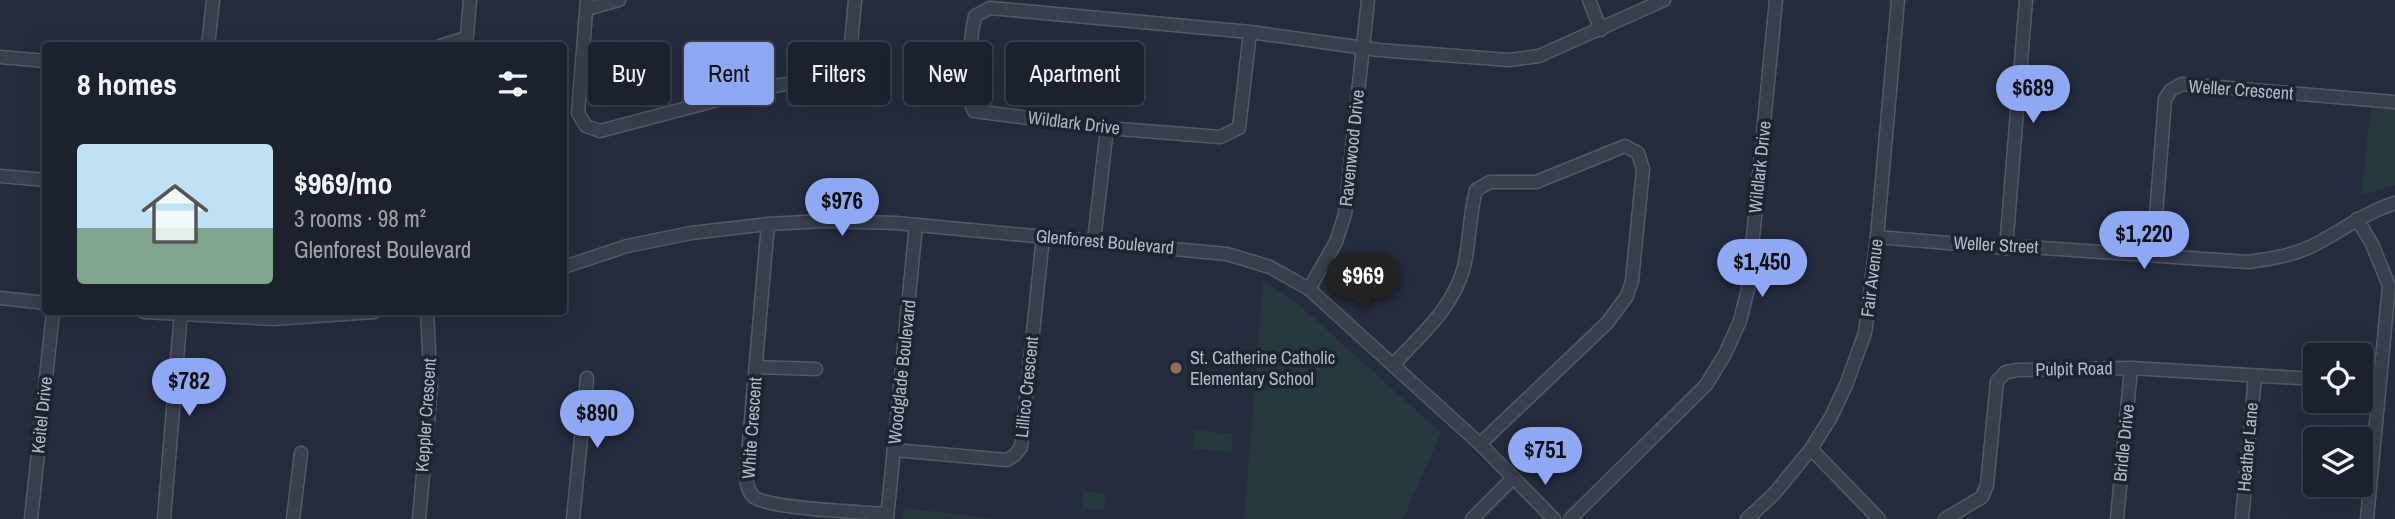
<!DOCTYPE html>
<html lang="en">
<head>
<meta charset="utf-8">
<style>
	body { margin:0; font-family:"Archivo Narrow",sans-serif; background:#252936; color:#f1f3f6; height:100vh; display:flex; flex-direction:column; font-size:26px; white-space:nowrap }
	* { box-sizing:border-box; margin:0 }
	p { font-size:23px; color:#a0a3aa }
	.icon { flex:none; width:38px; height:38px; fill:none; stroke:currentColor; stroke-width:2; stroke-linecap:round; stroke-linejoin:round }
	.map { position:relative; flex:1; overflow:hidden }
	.drawer { position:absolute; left:42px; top:42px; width:525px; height:273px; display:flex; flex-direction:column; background:#1c212e; border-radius:7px; box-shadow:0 7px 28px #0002,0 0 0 2px #3a3e4a }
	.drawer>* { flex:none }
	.hud { position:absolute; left:588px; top:42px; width:665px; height:63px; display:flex; gap:14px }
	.buttons { position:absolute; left:2303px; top:343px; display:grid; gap:14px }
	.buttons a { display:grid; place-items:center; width:70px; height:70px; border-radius:7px; background:#1c212e; box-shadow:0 7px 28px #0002,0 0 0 2px #3a3e4a; font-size:35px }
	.price { position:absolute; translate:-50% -60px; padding:0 16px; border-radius:24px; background:#8fa8f3; color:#111; font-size:23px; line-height:46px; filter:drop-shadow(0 2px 4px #0008) }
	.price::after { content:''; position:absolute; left:50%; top:42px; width:21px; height:16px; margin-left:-10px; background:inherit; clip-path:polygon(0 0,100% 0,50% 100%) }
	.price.on { background:#222; color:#fff }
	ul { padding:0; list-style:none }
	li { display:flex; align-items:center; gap:21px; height:175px; padding:0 35px }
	li span { display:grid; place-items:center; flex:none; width:196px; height:140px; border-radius:7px; color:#555 }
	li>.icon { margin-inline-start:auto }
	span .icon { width:84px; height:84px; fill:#fffc; stroke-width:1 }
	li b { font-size:30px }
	h2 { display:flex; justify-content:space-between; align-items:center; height:84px; padding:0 35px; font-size:30px }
	.tag { padding:0 24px; border-radius:7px; background:#1c212e; box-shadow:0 7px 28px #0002,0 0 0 2px #3a3e4a; font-size:24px; line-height:63px }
	.tag.on { background:#8fa8f3; color:#111 }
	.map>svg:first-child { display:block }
	.green { fill:#27383e }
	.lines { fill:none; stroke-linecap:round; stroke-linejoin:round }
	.minor-casing { stroke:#545a68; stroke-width:15 }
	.minor { stroke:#393f4d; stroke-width:12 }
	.education-dot { fill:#8d6e63; stroke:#1e2432; stroke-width:2.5 }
	.labels { text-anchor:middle; stroke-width:7; stroke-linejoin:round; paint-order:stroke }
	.street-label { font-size:18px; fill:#b5bac8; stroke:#1e2432 }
	.poi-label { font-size:18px; fill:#b5bac8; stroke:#1e2432; text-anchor:start }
</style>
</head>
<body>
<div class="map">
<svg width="2395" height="519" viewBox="0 0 2395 519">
	<rect width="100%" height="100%" fill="#252c3d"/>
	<g class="green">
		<path d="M 2371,107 L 2395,109 L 2395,185 L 2361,195 Z"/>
		<path d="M 1263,282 L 1295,301 L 1441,433 L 1403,519 L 1244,519 Z"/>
		<path d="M 1195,430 L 1233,434 L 1231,452 L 1193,449 Z"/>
		<path d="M 1083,491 L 1106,494 L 1104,510 L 1082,508 Z"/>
		<path d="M 904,508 L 1000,519 L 903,519 Z"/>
	</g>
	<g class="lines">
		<defs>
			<g id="minor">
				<path d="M 587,0 L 578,113 L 586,126 L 600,131 L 767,87 C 779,85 790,83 801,83 C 821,83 841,89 849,66 L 855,0"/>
				<path d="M 1589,0 L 1601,30"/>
				<path d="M 587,9 L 619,0"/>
				<path d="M 1250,32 L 1239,128 L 1220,137 L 1107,128 L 974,111 L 966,94 L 972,32 L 975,16 L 990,8 L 1250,32 L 1379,50 L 1509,60 L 1539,56 L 1664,0"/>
				<path d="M 208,46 L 213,0"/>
				<path d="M 440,46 L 466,38"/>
				<path d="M 466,46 L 470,0"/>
				<path d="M 0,57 L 46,61"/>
				<path d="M 0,176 L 46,180"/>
				<path d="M 2357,219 L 2372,244 L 2389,286 L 2367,519"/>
				<path d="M 768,224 L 746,477 C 747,484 748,492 754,497 C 770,509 863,512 887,514"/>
				<path d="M 1877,237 L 2006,248 L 2028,247 L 2248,262 C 2270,259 2291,256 2312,246 C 2340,232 2364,213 2395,203"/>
				<path d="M 1094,241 L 1107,128"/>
				<path d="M 2006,248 L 2026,0"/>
				<path d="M 2153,255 L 2165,99 L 2171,90 L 2182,84 L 2395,102"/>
				<path d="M 564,267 L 627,246 L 691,233 L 768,224 L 825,221 L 896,223 L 1227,254 L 1270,267 L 1309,289 L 1480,444 L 1554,519"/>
				<path d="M 1309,289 L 1336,242 L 1345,214 L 1368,0"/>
				<path d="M 0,298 L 46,303"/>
				<path d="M 144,312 L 273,319 L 374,312"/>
				<path d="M 1394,364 C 1422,334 1453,308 1464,267 C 1470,242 1469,216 1476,190 L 1490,182 L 1536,182 L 1625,146 L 1638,153 L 1643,169 L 1632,281 L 1627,296 L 1607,323 L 1480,444"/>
				<path d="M 756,367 L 816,369"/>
				<path d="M 2361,381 L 2379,382"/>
				<path d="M 1811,449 L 1879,519"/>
				<path d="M 894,450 L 1007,460 L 1015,455 L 1021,447 L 1043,237"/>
				<path d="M 31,519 L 53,312"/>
				<path d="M 164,519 L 181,312"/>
				<path d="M 293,519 L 301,453"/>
				<path d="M 419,519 L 431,387 L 427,312"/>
				<path d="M 573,519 L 587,378"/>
				<path d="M 887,519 L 916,225"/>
				<path d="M 1472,519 L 1513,478"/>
				<path d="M 1570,519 L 1706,385 L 1725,354 L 1740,321 L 1748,289 L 1776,0"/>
				<path d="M 1747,519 L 1774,494 L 1811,449 L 1831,417 L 1846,385 L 1865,333 L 1877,237 L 1898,0"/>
				<path d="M 1945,519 L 1982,497 L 1987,485 L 1997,381 L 2006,372 L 2018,370 L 2131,368 L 2315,379"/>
				<path d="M 2117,519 L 2131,368"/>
				<path d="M 2242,519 L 2255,376"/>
			</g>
		</defs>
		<use href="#minor" class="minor-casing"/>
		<use href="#minor" class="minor"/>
	</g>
	<circle class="education-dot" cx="1176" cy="368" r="7"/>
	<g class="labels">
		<g class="street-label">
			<text transform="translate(2241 90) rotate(4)" y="6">Weller Crescent</text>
			<text transform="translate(1074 123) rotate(7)" y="6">Wildlark Drive</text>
			<text transform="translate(1352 148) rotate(-84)" y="6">Ravenwood Drive</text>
			<text transform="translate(1760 167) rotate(-84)" y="6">Wildlark Drive</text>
			<text transform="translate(1105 242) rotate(5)" y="6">Glenforest Boulevard</text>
			<text transform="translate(1996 245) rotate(3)" y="6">Weller Street</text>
			<text transform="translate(1872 278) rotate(-83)" y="6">Fair Avenue</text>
			<text transform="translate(2074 369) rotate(-1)" y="6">Pulpit Road</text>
			<text transform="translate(902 372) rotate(-84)" y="6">Woodglade Boulevard</text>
			<text transform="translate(1027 387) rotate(-84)" y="6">Lillico Crescent</text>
			<text transform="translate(42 415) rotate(-84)" y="6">Keitel Drive</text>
			<text transform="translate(426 415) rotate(-86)" y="6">Keppler Crescent</text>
			<text transform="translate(752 428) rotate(-86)" y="6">White Crescent</text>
			<text transform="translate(2124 443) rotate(-84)" y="6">Bridle Drive</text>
			<text transform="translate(2248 447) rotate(-85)" y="6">Heather Lane</text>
		</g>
		<g class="poi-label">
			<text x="1190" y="364">St. Catherine Catholic<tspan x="1190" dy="21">Elementary School</tspan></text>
		</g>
	</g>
</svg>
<div class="buttons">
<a><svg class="icon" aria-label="locate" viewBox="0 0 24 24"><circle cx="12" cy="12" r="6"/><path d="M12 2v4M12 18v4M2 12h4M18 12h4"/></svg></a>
<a><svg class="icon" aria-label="layers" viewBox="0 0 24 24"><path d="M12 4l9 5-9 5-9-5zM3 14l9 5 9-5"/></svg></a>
</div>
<b class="price" style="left:2033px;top:125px">$689</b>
<b class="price" style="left:842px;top:238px">$976</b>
<b class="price" style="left:2144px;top:271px">$1,220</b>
<b class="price" style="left:1762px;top:299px">$1,450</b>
<b class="price on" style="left:1363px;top:313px">$969</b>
<b class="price" style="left:189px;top:418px">$782</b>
<b class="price" style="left:597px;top:450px">$890</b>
<b class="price" style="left:1545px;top:487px">$751</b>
<div class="hud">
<a class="tag">Buy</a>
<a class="tag on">Rent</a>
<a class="tag">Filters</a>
<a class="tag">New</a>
<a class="tag">Apartment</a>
</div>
<section class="drawer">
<h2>8 homes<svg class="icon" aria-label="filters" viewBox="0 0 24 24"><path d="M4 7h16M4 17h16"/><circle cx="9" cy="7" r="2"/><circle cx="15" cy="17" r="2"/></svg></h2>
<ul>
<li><span style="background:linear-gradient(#bfe0f5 60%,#7fa58c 0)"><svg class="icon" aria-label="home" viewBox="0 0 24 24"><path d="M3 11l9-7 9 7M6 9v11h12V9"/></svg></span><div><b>$969/mo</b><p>3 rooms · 98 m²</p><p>Glenforest Boulevard</p></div></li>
</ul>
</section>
</div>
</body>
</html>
